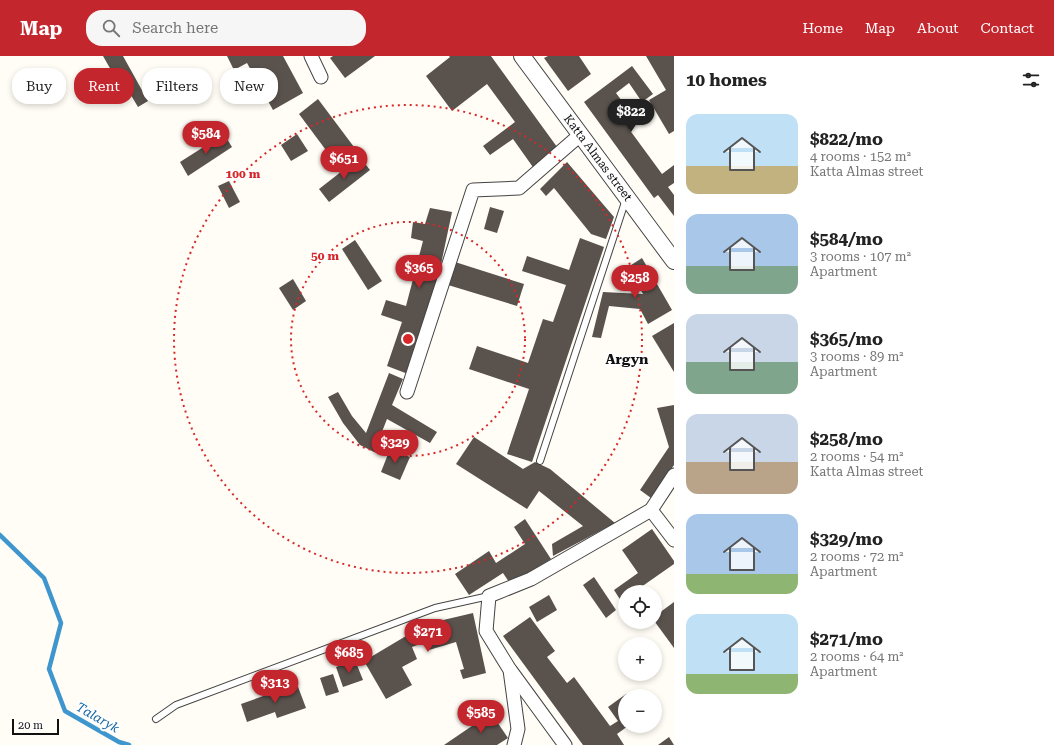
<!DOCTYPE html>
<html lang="en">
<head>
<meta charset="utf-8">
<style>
	body { margin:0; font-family:"Roboto Serif",serif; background:#f6f6f6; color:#222; height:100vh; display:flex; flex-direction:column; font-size:15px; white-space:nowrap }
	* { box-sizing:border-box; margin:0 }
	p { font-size:13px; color:#767676 }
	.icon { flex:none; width:22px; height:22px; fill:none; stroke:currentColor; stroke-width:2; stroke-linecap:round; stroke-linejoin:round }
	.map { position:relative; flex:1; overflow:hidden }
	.drawer { display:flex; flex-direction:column; background:#fff; width:380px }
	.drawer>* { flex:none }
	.guide { position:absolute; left:12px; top:12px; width:380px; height:36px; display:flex; gap:8px }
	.fabs { position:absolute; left:618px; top:529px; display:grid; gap:8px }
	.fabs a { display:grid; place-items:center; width:44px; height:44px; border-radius:50%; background:#fff; box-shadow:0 2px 6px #0003; font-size:20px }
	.scale { position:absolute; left:12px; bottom:10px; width:47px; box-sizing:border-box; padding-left:4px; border:2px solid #111; border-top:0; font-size:11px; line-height:14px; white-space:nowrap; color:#111; -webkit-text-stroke:3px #fff; paint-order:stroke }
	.price { position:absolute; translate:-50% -34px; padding:0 9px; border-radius:14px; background:#c4262e; color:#fff; font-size:13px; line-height:26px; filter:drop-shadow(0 1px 2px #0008) }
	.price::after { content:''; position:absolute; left:50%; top:24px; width:12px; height:9px; margin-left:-6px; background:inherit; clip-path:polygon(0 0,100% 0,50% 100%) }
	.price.selected { background:#222; color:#fff }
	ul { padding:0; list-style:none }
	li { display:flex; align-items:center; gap:12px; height:100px; padding:0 12px }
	li span { display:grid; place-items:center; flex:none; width:112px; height:80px; border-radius:12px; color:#555 }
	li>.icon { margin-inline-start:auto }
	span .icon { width:48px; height:48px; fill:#fffc; stroke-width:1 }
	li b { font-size:17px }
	h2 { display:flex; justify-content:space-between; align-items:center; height:48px; padding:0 12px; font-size:17px }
	.pill { padding:0 14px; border-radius:16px; background:#fff; box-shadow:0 2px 6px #0003; font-size:14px; line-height:36px }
	.pill.selected { background:#c4262e; color:#fff }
	header { display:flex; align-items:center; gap:24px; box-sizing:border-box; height:56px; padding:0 20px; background:#c4262e; color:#fff }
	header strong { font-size:19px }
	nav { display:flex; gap:22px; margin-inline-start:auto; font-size:14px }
	.search { width:280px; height:36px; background:#f6f6f6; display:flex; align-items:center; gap:10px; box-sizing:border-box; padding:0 14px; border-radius:16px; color:#767676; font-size:15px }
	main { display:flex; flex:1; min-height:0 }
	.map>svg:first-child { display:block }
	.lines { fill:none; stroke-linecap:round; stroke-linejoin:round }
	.stream { stroke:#3f96cf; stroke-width:4.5 }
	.building { fill:#5a524d }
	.service-casing { stroke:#444; stroke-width:8 }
	.minor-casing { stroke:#444; stroke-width:15 }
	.tertiary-casing { stroke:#444; stroke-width:18 }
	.service { stroke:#fff; stroke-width:6 }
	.minor { stroke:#fff; stroke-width:13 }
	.tertiary { stroke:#fff; stroke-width:16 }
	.ring { fill:none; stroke:#d62828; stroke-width:2; stroke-dasharray:2 4 }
	.labels { text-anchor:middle; stroke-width:4; stroke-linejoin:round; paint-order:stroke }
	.street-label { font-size:12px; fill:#111; stroke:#fff }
	.water-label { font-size:13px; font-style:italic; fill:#1768a6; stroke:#fff }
	.quarter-label { font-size:14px; font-weight:bold; fill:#111; stroke:#fff }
	.centre { fill:#d62828; stroke:#fff; stroke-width:2 }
	.ring-label { font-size:12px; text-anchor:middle; font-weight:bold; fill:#d62828; stroke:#fff; stroke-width:4; stroke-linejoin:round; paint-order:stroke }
</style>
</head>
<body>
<header>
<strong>Map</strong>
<div class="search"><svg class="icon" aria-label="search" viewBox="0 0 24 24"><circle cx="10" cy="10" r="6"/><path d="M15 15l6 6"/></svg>Search here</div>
<nav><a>Home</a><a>Map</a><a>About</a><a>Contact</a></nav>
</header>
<main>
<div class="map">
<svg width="674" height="689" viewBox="0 0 674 689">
	<rect width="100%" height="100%" fill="#fffdf5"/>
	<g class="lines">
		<path class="stream" d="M 0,479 L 44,522 L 61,567 L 49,613 L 65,655 L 119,686 L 129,689"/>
	</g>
	<g class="building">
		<path d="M 103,0 L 123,0 L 148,45 L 138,51 L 119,19 L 115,21 Z"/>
		<path d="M 227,0 L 283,0 L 303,37 L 273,54 L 247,7 L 234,14 Z"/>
		<path d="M 333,0 L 375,0 L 345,22 L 330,2 Z"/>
		<path d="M 449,0 L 491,0 L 560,95 L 535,114 L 513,83 L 490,99 L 483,90 L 515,66 L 487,28 L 452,55 L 426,20 L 450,1 Z"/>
		<path d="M 548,0 L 579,0 L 591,18 L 568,35 L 544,2 Z"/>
		<path d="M 646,0 L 674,0 L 674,75 L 669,78 L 649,44 L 666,34 Z"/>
		<path d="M 632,10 L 653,38 L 642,46 L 629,27 L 616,37 L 630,56 L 635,52 L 643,62 L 629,73 L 662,118 L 674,109 L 674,127 L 668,131 L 674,139 L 674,160 L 658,139 L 654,142 L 584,46 Z"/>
		<path d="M 318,43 L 357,95 L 337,109 L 299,58 Z"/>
		<path d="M 224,78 L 232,91 L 188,120 L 180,106 Z"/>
		<path d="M 297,78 L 308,95 L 291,105 L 281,89 Z"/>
		<path d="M 360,101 L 370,114 L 329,146 L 319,133 Z"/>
		<path d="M 567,106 L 614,161 L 606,183 L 591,178 L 554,132 L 546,140 L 540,133 Z"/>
		<path d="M 229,125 L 240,146 L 229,152 L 218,130 Z"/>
		<path d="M 490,151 L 504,155 L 497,177 L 484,173 Z"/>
		<path d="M 430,152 L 452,156 L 436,232 L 408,318 L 387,310 L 402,266 L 381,259 L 386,244 L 406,250 L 423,185 L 411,182 L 413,166 L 425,168 Z"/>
		<path d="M 580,182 L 604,191 L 532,406 L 507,398 L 529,333 L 469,313 L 477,290 L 528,307 L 543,263 L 553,266 L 566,229 L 522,215 L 527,200 L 569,214 Z"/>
		<path d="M 355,184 L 382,225 L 368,234 L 342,193 Z"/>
		<path d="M 642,202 L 672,254 L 648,268 L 640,253 L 609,250 L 601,282 L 592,281 L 603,236 L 643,238 L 628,211 Z"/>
		<path d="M 455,206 L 524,228 L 517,250 L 448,229 Z"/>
		<path d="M 293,223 L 306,245 L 293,254 L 279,232 Z"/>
		<path d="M 674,267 L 674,316 L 652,280 Z"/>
		<path d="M 389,317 L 403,323 L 392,349 L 437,376 L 430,387 L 387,363 L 374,396 L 360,389 L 343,367 L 328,341 L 338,336 L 352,360 L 366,377 Z"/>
		<path d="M 674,349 L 674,409 L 651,442 L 640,434 L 669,391 L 657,352 Z"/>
		<path d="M 474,381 L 523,413 L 535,406 L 550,413 L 615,467 L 553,500 L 552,488 L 583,470 L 539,435 L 527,453 L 456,408 Z"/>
		<path d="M 390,393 L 410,401 L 400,424 L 381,416 Z"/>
		<path d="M 525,463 L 551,503 L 511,529 L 503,517 L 469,539 L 455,518 L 489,495 L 496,507 L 525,488 L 514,471 Z"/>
		<path d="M 652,473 L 674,505 L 674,508 L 634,536 L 625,536 L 625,542 L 621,545 L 614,534 L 638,517 L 622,494 Z"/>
		<path d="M 594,521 L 616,554 L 606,562 L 583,529 Z"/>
		<path d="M 549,539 L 557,554 L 537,566 L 529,551 Z"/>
		<path d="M 674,546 L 674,592 L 655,566 L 655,560 Z"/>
		<path d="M 473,557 L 486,617 L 463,623 L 460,614 L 464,613 L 456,586 L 429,594 L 426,586 L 412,591 L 417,603 L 402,611 L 412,629 L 386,643 L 364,605 L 406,580 L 408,583 L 423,576 L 422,569 Z"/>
		<path d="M 530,561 L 555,595 L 547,601 L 567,627 L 574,621 L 610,670 L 618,665 L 608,651 L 626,638 L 628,640 L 625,640 L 625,670 L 628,670 L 617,678 L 624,689 L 583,689 L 561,659 L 503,580 Z"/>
		<path d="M 355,604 L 363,624 L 343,631 L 336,611 Z"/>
		<path d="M 333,618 L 339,636 L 326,640 L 320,622 Z"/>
		<path d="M 297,628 L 306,652 L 277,662 L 275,656 L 247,666 L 241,648 Z"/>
		<path d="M 491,657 L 508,682 L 497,689 L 444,689 Z"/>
		<path d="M 669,681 L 674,689 L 658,689 Z"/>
	</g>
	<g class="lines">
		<defs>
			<g id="service">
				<path d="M 540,405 L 626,143"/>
				<path d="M 156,663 L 176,649 L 435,552 L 489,540"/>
			</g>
			<g id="minor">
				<path d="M 311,0 L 321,21"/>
				<path d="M 407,336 L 473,134 L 519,132 L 580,79"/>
				<path d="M 651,454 L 674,484"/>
				<path d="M 511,615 L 565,689"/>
				<path d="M 514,689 L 518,673 L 510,614 L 486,575 L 489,540 L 531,523 L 651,454 L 674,419"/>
			</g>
			<path id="tertiary" d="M 522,0 L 674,205"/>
		</defs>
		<use href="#service" class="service-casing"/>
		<use href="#minor" class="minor-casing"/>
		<use href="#tertiary" class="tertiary-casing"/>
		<use href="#service" class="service"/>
		<use href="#minor" class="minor"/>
		<use href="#tertiary" class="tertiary"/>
	</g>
	<g class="ring">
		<circle cx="408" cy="283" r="117"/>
		<circle cx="408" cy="283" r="234"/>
	</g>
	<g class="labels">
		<g class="street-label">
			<text transform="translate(598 102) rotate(53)" y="4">Katta Almas street</text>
		</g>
		<g class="water-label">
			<text transform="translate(98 661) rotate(30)" y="5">Talaryk</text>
		</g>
		<g class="quarter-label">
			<text x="627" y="308">Argyn</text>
		</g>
	</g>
	<circle cx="408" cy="283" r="6" class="centre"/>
	<g class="ring-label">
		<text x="243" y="122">100 m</text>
		<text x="325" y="204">50 m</text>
	</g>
</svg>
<div class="fabs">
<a><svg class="icon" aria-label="locate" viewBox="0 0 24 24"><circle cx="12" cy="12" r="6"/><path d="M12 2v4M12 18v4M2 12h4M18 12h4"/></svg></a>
<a>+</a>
<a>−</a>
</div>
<div class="scale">20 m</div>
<b class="price selected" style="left:631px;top:77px">$822</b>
<b class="price" style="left:206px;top:99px">$584</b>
<b class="price" style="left:344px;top:124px">$651</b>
<b class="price" style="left:419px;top:233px">$365</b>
<b class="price" style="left:635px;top:243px">$258</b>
<b class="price" style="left:395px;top:408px">$329</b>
<b class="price" style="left:428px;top:597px">$271</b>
<b class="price" style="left:349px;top:618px">$685</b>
<b class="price" style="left:275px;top:648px">$313</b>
<b class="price" style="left:481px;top:678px">$585</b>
<div class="guide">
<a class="pill">Buy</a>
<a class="pill selected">Rent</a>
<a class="pill">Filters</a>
<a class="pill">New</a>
</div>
</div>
<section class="drawer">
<h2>10 homes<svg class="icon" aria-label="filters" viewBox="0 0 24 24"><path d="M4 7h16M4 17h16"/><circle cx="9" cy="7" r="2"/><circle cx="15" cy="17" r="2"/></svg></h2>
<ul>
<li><span style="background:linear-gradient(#bfe0f5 65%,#c2b280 0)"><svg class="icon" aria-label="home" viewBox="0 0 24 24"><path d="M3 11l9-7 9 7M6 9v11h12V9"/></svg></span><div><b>$822/mo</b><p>4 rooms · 152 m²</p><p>Katta Almas street</p></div></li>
<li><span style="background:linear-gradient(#a9c7e8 65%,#7fa58c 0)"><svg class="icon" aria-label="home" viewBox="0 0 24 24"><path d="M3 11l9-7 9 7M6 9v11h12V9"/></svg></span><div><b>$584/mo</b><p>3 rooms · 107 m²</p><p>Apartment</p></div></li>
<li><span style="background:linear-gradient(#c9d6e8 60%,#7fa58c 0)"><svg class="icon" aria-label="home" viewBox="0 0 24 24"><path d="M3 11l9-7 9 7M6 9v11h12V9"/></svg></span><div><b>$365/mo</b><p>3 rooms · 89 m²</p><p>Apartment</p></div></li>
<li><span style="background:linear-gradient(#c9d6e8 60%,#b9a48a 0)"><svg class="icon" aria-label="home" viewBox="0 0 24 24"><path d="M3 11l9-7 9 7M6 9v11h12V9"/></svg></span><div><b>$258/mo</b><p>2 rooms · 54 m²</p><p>Katta Almas street</p></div></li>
<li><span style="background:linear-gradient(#a9c7e8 75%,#8fb573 0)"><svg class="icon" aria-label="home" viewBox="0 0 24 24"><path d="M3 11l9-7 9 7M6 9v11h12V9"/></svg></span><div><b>$329/mo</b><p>2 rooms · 72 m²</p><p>Apartment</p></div></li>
<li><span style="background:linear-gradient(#bfe0f5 75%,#8fb573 0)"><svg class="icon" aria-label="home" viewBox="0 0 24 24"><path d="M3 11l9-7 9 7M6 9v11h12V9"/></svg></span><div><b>$271/mo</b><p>2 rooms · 64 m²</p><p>Apartment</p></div></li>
</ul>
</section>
</main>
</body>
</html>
